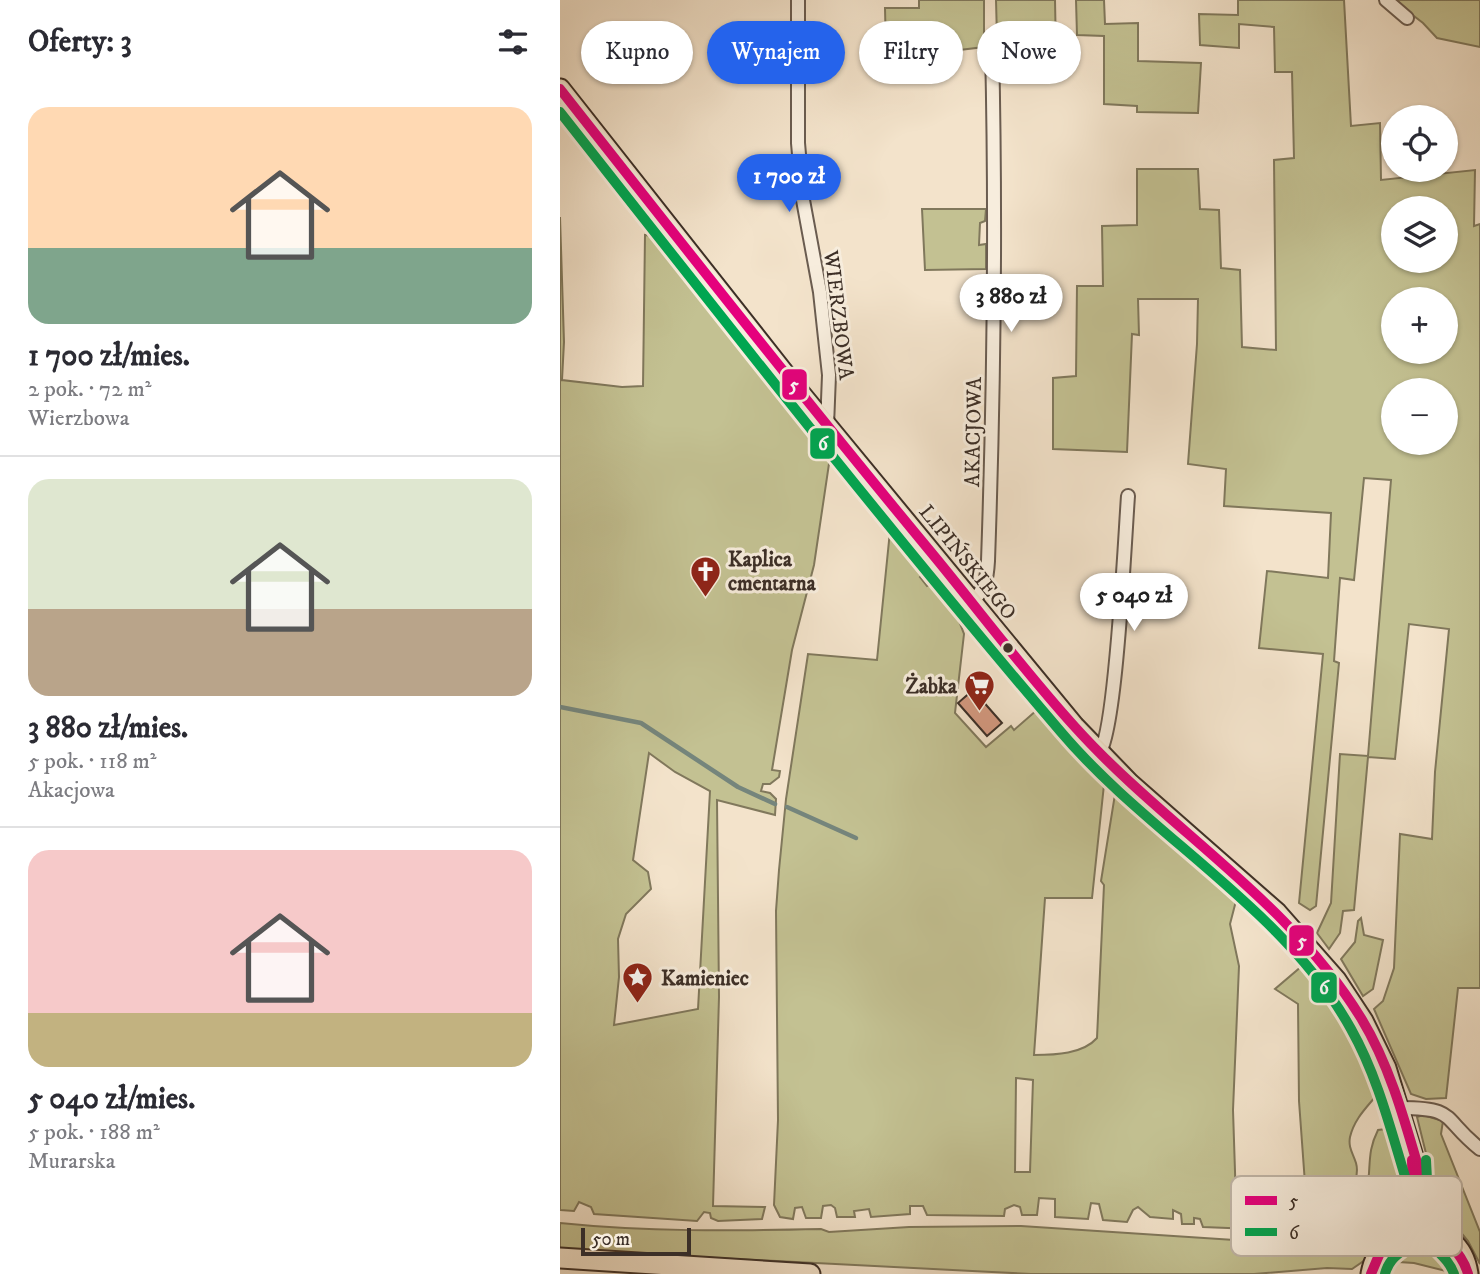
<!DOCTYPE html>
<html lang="pl">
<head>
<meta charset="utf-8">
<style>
	body { margin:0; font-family:"IM FELL DW Pica",serif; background:#f7f7f7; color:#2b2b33; height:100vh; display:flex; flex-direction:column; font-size:26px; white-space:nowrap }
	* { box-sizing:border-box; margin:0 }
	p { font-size:23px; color:#7c7c81 }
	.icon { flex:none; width:38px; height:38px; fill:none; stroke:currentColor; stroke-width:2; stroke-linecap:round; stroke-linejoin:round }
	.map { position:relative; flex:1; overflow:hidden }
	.details { display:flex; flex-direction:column; background:#fff; width:560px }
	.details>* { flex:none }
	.banner { position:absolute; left:21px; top:21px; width:665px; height:63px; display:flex; gap:14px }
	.fabs { position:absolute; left:821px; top:105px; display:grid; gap:14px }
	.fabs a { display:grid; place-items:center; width:77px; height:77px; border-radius:50%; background:#fff; box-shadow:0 2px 5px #0004; font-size:35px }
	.scale { position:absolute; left:21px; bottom:18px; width:110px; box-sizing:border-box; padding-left:7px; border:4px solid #3c2f27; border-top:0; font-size:19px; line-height:24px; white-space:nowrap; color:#3c2f27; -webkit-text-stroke:5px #f7eddd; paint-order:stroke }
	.price { position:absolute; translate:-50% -60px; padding:0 16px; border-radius:24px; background:#fff; color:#222; font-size:23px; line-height:46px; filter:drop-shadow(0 2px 4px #0008) }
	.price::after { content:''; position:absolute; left:50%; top:42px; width:21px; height:16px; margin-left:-10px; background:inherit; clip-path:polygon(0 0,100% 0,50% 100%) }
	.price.current { background:#2563eb; color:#fff }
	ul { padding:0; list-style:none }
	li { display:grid; align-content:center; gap:14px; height:371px; padding:0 28px }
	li+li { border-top:2px solid #e1e1e2 }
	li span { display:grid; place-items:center; height:217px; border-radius:21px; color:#555 }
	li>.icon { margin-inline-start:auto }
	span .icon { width:126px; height:126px; fill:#fffc; stroke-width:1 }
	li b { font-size:30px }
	h2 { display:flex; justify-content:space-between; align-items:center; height:84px; padding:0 28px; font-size:30px }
	.chip { padding:0 24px; border-radius:32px; background:#fff; box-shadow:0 2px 5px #0004; font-size:24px; line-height:63px }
	.chip.current { background:#2563eb; color:#fff }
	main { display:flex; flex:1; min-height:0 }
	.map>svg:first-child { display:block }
	.green { fill:#c3c192; stroke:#80785c; stroke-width:2; fill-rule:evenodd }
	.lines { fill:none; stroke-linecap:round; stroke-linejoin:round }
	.stream { stroke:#75857c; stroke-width:4.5 }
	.building { fill:#d49980; stroke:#3c2f27; stroke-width:2 }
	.minor-casing { stroke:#6a5c50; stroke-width:16 }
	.primary-casing { stroke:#3c2f27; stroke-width:23 }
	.minor { stroke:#f7eddd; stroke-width:12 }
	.primary { stroke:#f3e3cb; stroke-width:19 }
	.bus-1-casing { stroke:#f7eddd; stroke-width:16 }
	.bus-2-casing { stroke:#f7eddd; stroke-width:16 }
	.bus-1 { stroke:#e5007d; stroke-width:10 }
	.bus-2 { stroke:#00a651; stroke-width:10 }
	.bus-dot { fill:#3c2f27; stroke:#f7eddd; stroke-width:2.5 }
	.labels { text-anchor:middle; stroke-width:6; stroke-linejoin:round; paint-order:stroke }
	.street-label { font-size:21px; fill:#3c2f27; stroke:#f7eddd }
	.poi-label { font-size:21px; font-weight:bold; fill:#3c2f27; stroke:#f7eddd; text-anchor:start }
	.key { fill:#f7eddd; stroke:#bfb4a6; stroke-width:2 }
	.key-label { font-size:19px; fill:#3c2f27 }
	.line-badge { stroke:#f7eddd; stroke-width:2.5 }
	.badge-label { font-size:19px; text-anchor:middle; font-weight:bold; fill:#fff }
</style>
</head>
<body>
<main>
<section class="details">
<h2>Oferty: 3<svg class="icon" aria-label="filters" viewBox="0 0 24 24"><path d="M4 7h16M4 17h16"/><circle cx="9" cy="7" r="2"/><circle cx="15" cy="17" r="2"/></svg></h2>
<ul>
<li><span style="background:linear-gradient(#ffd9b3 65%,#7fa58c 0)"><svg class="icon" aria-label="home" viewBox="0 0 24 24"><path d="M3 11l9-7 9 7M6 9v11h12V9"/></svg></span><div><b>1 700 zł/mies.</b><p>2 pok. · 72 m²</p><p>Wierzbowa</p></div></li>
<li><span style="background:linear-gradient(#dfe7d0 60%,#b9a48a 0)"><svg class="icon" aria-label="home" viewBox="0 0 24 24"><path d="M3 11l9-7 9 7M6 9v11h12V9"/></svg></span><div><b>3 880 zł/mies.</b><p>5 pok. · 118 m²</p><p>Akacjowa</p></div></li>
<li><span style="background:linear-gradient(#f6c9c9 75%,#c2b280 0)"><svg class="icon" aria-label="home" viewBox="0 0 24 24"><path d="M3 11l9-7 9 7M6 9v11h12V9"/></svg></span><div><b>5 040 zł/mies.</b><p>5 pok. · 188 m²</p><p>Murarska</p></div></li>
</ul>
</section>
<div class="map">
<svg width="920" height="1274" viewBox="0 0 920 1274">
	<rect width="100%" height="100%" fill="#f3e3cb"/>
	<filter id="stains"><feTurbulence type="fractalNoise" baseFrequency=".00286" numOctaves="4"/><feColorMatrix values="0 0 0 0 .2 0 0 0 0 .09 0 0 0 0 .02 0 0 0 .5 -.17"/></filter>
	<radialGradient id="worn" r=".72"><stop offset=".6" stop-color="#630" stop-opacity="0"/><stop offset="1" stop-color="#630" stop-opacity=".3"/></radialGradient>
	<g class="green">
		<path d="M 359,0 L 424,0 L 424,47 L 391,51 L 326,51 L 325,8 L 359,8 Z"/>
		<path d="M 436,0 L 495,0 L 496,52 L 447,51 L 448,40 L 437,38 Z"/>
		<path d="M 516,0 L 544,0 L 545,24 L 578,23 L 578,61 L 641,63 L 638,113 L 577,112 L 577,106 L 544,104 L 544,36 L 517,35 Z"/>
		<path d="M 678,0 L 784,0 L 791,126 L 820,123 L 821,180 L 915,170 L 914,226 L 920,224 L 920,988 L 898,988 L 886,1098 L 866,1099 L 851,1094 L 814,1009 L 823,1001 L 834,968 L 840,834 L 872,839 L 875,772 L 889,629 L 849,624 L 835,759 L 808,757 L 794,910 L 783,911 L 780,933 L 769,949 L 757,933 L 771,903 L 780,754 L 808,756 L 831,480 L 804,478 L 794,580 L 780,578 L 774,661 L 779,663 L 756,906 L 750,910 L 739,903 L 763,654 L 699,648 L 707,571 L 768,578 L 771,513 L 664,506 L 666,469 L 628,464 L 637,344 L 638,299 L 578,299 L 579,335 L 572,334 L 567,452 L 493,449 L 493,378 L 516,376 L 517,286 L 543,286 L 542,226 L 577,225 L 577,169 L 638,169 L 640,209 L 659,210 L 661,268 L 680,270 L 682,347 L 716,350 L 714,160 L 734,158 L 732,72 L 715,72 L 714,27 L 679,24 L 679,48 L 640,45 L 639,14 L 678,15 ZM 886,208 L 886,261 L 833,261 L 833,208 ZM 833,299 L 886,299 L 886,352 L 833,352 ZM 833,390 L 886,390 L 886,443 L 833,443 Z"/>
		<path d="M 833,0 L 920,0 L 920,47 L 877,38 L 863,23 Z"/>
		<path d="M 362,209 L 426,209 L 425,221 L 420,223 L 419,245 L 426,244 L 426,269 L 365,270 Z"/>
		<path d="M 0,217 L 4,342 L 2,380 L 62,387 L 83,386 L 85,235 L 92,236 L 170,337 L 270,457 L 254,565 L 232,650 L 212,770 L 220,771 L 219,777 L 210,784 L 203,784 L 201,791 L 210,793 L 216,799 L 215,815 L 157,800 L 159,997 L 153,1206 L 205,1207 L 202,1219 L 158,1221 L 151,1218 L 150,1213 L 144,1212 L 137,1221 L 34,1214 L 31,1207 L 19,1202 L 14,1211 L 0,1210 ZM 89,753 L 115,772 L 150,791 L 138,1009 L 54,1025 L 59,977 L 58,939 L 66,914 L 91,889 L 88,872 L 73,860 Z"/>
		<path d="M 334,530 L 340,544 L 363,574 L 360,577 L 367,586 L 371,584 L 394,608 L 404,634 L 395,713 L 426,747 L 451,726 L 454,730 L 477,710 L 485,709 L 545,775 L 532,898 L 485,898 L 474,1055 C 495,1055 523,1054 537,1038 L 544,885 L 541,881 L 556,788 L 561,788 L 677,897 L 670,924 L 679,966 L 673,1110 L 676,1202 L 747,1211 L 739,1101 L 738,1004 L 715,989 L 742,966 C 775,1010 797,1044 816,1096 C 805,1109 794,1120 790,1137 C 788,1148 793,1153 796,1163 C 801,1180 784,1210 771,1221 L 765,1210 L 753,1203 L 751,1210 L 752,1229 L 746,1231 L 643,1227 L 640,1219 L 634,1218 L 634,1224 L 622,1224 L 621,1214 L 613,1210 L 613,1219 L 590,1217 L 578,1207 L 573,1210 L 567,1222 L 543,1220 L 539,1204 L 531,1203 L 528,1219 L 495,1217 L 495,1199 L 479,1198 L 477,1215 L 462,1215 L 460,1207 L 454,1205 L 445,1209 L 444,1216 L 367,1215 L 363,1206 L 350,1206 L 350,1214 L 311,1217 L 309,1209 L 294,1211 L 295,1217 L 277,1217 L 275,1208 L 271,1205 L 263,1206 L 261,1218 L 246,1218 L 242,1207 L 235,1208 L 233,1219 L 220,1217 L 214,1205 L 218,1120 L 216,911 L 219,870 L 226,799 L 248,654 L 317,660 L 330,531 ZM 456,1078 L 473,1080 L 470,1172 L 455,1172 Z"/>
		<path d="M 801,918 L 804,935 L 823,940 L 813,989 L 803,996 L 781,959 L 795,942 L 798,921 Z"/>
		<path d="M 863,1115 L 883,1121 L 881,1134 L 920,1232 L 920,1264 L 908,1241 L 879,1206 L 857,1117 Z"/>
		<path d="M 826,1129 L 835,1132 L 846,1184 L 845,1205 L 837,1226 L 817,1242 L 805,1260 L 792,1269 L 767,1268 L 694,1274 L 471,1274 L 0,1250 L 0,1223 C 87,1232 173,1231 261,1229 L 269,1232 L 349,1227 L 461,1226 L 705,1242 L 734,1245 L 742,1248 C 785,1241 805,1216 809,1173 C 810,1156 810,1146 818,1130 Z"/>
		<path d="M 858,1239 C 879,1241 894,1253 898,1274 L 854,1263 L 824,1261 C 833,1249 843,1243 858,1239 Z"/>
	</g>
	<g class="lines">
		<g class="stream">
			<path d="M 0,707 L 81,723 L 178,787 L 215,804"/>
			<path d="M 227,807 L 296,838"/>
		</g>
	</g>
	<path class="building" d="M 413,690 L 442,723 L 427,736 L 398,703 Z"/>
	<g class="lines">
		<defs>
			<g id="minor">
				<path d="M 238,0 L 238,143 L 243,200 L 260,292 L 269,375 L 267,426"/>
				<path d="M 826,0 L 847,18"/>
				<path d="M 411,603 C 425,590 427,579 428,561 C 434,389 436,218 432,47"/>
				<path d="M 539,753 C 556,734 565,535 568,496"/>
				<path d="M 840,1108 C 898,1108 881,1118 920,1149"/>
			</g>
			<g id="primary">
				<path d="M 0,89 L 234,386 L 514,726 L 570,784 L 717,913 L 776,980 L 803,1021 L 826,1068 L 872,1219 L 880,1235"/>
				<path d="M 842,1233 L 851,1208 L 852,1172"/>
				<path d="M 0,1258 L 250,1274"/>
				<path d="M 811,1274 C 822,1216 900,1215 908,1274"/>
			</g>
		</defs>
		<use href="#minor" class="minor-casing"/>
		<use href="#primary" class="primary-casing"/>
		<use href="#minor" class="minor"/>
		<use href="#primary" class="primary"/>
		<defs>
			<g id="bus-1">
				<path d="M 0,89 C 122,244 244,399 370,551 C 418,609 464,671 515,727 C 606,828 729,900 801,1018 C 837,1077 852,1151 873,1217 C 880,1240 902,1250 908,1274"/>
				<path d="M 811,1274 L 822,1248 L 843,1232 L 847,1225 L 853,1197 L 852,1160"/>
			</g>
			<g id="bus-2">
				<path d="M 0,112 C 164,320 328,530 501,732 C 589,836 724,908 791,1029 C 818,1077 831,1131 847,1183 C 853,1199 856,1217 863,1233 C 871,1249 888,1256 894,1274"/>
				<path d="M 825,1274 C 830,1255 842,1254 853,1241 C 872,1220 867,1185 866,1160"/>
			</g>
		</defs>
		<use href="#bus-1" class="bus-1-casing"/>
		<use href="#bus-2" class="bus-2-casing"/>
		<use href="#bus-1" class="bus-1"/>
		<use href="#bus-2" class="bus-2"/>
	</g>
	<defs>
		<symbol id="church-pin" viewBox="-11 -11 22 30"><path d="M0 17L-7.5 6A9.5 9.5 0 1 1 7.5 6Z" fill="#8f2418" stroke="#f7eddd"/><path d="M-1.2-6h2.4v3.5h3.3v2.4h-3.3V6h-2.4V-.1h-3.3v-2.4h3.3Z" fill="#fff"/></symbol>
		<symbol id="supermarket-pin" viewBox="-11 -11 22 30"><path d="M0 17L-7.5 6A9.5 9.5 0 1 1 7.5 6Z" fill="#8f2418" stroke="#f7eddd"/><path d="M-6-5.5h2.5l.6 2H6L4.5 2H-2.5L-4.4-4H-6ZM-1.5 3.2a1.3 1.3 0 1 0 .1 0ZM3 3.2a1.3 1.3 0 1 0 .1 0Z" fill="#fff"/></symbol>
		<symbol id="sight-pin" viewBox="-11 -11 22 30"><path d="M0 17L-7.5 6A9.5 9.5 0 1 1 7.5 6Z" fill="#8f2418" stroke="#f7eddd"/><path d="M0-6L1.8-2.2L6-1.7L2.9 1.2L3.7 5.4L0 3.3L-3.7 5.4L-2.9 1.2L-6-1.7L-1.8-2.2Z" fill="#fff"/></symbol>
	</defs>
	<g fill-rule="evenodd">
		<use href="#church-pin" x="128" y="554" width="35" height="47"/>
		<use href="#supermarket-pin" x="402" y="668" width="35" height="47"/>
		<use href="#sight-pin" x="60" y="960" width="35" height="47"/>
	</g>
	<circle class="bus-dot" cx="448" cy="648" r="6"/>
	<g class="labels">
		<g class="street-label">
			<text transform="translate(279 315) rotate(83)" y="7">WIERZBOWA</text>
			<text transform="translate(413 432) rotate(-89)" y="7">AKACJOWA</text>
			<text transform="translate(408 562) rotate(51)" y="7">LIPIŃSKIEGO</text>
		</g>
		<g class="poi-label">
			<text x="168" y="566">Kaplica<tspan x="168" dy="24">cmentarna</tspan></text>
			<text x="397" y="693" text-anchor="end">Żabka</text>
			<text x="101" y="985">Kamieniec</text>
		</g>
	</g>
	<rect x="671" y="1176" width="231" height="80" rx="10" class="key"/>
	<rect x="685" y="1196" width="32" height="9" fill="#e5007d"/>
	<rect x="685" y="1228" width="32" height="8" fill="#00a651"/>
	<g class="key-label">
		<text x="729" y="1207">5</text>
		<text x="729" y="1239">6</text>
	</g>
	<g class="line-badge">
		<rect x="221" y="368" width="27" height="33" rx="7" fill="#e5007d"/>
		<rect x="249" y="427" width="27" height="33" rx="7" fill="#00a651"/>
		<rect x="728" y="924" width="27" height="33" rx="7" fill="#e5007d"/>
		<rect x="750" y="971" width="28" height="33" rx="7" fill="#00a651"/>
	</g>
	<g class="badge-label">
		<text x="234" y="391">5</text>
		<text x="263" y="450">6</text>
		<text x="742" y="947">5</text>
		<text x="764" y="994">6</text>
	</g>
	<rect width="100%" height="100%" filter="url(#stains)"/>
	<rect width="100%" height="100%" fill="url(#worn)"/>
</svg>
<div class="fabs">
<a><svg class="icon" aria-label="locate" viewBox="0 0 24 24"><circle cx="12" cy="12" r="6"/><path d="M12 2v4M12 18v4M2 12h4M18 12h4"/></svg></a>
<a><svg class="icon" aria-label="layers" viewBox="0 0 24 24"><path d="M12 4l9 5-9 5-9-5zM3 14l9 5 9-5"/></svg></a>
<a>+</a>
<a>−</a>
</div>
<div class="scale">50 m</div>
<b class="price current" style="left:229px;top:214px">1 700 zł</b>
<b class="price" style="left:451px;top:334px">3 880 zł</b>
<b class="price" style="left:574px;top:633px">5 040 zł</b>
<div class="banner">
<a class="chip">Kupno</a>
<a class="chip current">Wynajem</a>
<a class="chip">Filtry</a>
<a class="chip">Nowe</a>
</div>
</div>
</main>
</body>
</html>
